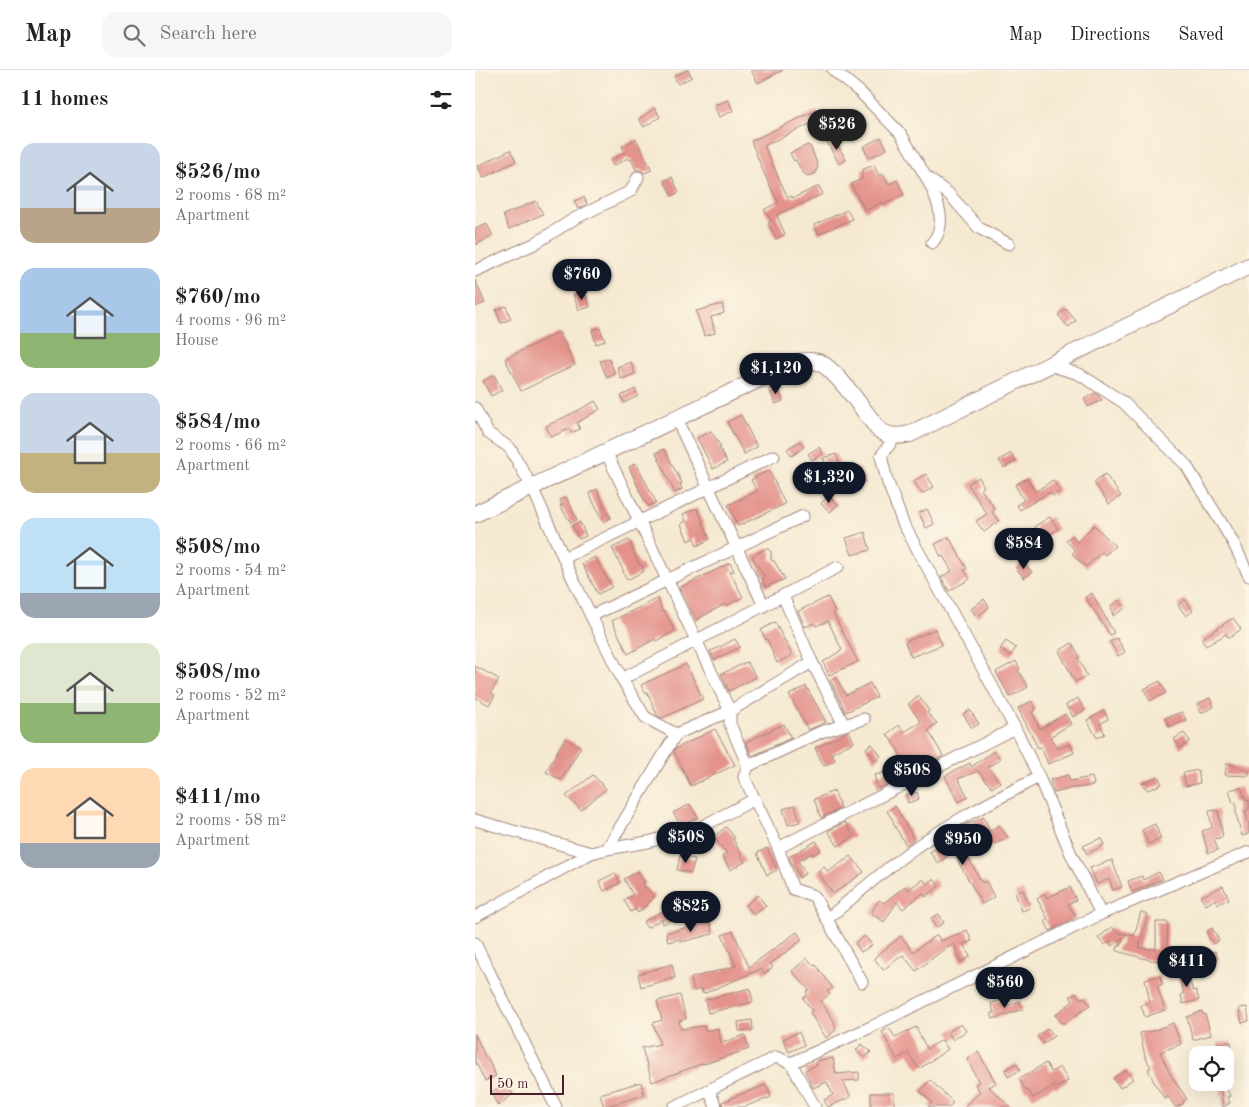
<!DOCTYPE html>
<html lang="en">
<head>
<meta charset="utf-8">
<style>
	body { margin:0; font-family:"Old Standard TT",serif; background:#f6f6f6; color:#202124; height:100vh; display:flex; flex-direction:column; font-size:19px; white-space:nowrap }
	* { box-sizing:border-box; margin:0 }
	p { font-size:16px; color:#757577 }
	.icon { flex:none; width:28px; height:28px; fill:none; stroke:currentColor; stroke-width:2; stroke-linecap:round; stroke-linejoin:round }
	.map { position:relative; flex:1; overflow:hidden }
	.sheet { display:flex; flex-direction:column; background:#fff; width:475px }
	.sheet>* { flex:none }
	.fabs { position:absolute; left:714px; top:976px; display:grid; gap:10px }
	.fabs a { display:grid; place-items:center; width:45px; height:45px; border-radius:10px; background:#fff; box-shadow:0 5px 20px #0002; font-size:25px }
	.scale { position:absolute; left:15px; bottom:12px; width:74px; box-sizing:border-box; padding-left:5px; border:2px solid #4a1f2b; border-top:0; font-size:14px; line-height:18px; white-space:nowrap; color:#4a1f2b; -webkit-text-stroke:4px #fcf5e5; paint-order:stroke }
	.price { position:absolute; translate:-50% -42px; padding:0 11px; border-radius:18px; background:#111827; color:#fff; font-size:16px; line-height:32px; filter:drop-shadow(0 1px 2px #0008) }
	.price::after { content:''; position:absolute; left:50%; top:30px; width:15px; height:11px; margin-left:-8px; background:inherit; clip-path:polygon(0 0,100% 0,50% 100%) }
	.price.current { background:#222; color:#fff }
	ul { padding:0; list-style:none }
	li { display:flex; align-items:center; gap:15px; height:125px; padding:0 20px }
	li span { display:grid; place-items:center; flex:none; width:140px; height:100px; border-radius:15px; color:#555 }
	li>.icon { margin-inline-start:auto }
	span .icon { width:60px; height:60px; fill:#fffc; stroke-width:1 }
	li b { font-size:21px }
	h2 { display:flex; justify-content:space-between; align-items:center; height:60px; padding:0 20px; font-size:21px }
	header { display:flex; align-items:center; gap:30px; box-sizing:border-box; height:70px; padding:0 25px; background:#fff; border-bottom:1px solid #e0e0e0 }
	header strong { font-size:24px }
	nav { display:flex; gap:28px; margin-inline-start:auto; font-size:18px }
	.search { width:350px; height:45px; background:#f6f6f6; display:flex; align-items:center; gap:12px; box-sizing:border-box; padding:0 18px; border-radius:15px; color:#757577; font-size:19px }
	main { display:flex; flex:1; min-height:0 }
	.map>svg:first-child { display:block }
	.building { fill:#e4938c }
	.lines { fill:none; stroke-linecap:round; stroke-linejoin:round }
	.street-casing { stroke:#a0847e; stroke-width:13 }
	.secondary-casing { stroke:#a0847e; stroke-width:18 }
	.street { stroke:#fff; stroke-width:11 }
	.secondary { stroke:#fff; stroke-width:16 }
</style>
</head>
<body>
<header>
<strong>Map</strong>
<div class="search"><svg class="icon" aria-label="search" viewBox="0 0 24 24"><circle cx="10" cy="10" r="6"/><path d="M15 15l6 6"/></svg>Search here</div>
<nav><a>Map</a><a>Directions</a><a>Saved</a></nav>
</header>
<main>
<section class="sheet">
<h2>11 homes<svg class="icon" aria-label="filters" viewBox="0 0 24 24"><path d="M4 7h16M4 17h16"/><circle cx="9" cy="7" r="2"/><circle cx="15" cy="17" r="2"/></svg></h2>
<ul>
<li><span style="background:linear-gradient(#c9d6e8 65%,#b9a48a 0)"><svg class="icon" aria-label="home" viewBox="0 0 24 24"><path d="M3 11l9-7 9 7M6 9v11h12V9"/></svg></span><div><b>$526/mo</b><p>2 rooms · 68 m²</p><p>Apartment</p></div></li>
<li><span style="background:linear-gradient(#a9c7e8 65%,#8fb573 0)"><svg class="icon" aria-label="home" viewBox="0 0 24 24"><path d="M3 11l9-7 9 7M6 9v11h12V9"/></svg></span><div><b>$760/mo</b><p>4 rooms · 96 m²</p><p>House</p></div></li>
<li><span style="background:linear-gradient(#c9d6e8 60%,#c2b280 0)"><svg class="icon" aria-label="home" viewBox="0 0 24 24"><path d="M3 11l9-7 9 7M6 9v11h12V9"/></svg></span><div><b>$584/mo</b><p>2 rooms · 66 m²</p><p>Apartment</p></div></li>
<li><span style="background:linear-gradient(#bfe0f5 75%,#9aa5b1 0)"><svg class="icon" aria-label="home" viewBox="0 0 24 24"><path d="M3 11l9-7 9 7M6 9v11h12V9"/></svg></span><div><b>$508/mo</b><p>2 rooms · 54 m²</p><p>Apartment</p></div></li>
<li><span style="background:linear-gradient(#dfe7d0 60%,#8fb573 0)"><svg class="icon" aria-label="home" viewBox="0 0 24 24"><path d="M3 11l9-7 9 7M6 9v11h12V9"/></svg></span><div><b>$508/mo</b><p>2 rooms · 52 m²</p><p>Apartment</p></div></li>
<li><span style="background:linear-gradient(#ffd9b3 75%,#9aa5b1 0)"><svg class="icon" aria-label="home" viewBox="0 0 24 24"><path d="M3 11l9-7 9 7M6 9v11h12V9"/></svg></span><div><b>$411/mo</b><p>2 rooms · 58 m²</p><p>Apartment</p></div></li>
</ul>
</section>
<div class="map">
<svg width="774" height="1037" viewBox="0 0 774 1037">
	<rect width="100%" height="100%" fill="#fcf5e5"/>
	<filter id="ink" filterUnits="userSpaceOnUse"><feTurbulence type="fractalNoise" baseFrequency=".02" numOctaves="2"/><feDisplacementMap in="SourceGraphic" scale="10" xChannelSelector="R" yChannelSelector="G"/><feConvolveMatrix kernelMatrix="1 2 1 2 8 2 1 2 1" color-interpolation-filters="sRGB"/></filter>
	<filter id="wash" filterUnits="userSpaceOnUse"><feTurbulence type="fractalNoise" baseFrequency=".0096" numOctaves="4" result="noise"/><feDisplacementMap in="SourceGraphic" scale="20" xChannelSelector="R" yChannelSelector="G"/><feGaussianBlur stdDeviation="1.12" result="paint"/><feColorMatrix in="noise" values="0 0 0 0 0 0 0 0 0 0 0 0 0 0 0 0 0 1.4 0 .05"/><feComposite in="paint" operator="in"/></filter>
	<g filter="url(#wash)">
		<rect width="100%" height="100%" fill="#f5e9d1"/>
		<g id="blocks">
			<g class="building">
				<path d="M 212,0 L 213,0 L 217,7 L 203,14 L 199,6 Z"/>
				<path d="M 276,0 L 308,0 L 283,13 Z"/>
				<path d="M 253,30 L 258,41 L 244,47 L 239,35 Z"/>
				<path d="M 180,38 L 185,47 L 169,57 L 164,49 Z"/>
				<path d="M 342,40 L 347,48 L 289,76 L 313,128 L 317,126 L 318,128 L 344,116 L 348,124 L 303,144 L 302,146 L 310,164 L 301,169 L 293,153 L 297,151 L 289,140 L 303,132 L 288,101 L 276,71 Z"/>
				<path d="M 406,67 L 412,79 L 394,88 L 388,77 Z"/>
				<path d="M 359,68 L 371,90 L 364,94 L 352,72 Z"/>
				<path d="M 161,69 L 177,100 L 169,103 L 166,100 L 161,100 L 156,89 L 154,90 L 153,88 L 138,96 L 135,90 L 150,82 L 147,76 Z"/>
				<path d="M 333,75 L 336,78 L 343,96 L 340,104 L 332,106 L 327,102 L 321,90 L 319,91 L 315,83 Z"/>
				<path d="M 35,80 L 41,91 L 8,108 L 3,96 Z"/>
				<path d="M 399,95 L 404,106 L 408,104 L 414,114 L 422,110 L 429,125 L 408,135 L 407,132 L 390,141 L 376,114 L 387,109 L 387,100 Z"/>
				<path d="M 197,107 L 204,122 L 197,126 L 189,111 Z"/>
				<path d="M 109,127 L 112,134 L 103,139 L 99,131 Z"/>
				<path d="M 61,131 L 68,144 L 34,159 L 28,145 Z"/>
				<path d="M 372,140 L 377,149 L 344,164 L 339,155 Z"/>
				<path d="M 12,154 L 18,166 L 0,175 L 0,159 Z"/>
				<path d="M 0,210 L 10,233 L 0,237 Z"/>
				<path d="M 109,221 L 115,237 L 104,240 L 98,225 Z"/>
				<path d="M 247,234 L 249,243 L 236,247 L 240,263 L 229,266 L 221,241 Z"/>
				<path d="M 31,236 L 36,249 L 26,253 L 21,240 Z"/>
				<path d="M 591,239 L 601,251 L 593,257 L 583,245 Z"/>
				<path d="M 125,258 L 130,271 L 121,274 L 117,260 Z"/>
				<path d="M 84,262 L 100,295 L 46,321 L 30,289 Z"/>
				<path d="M 134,288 L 140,304 L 132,308 L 125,291 Z"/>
				<path d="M 156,292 L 160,304 L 146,309 L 142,297 Z"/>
				<path d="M 19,305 L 27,320 L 16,326 L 8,311 Z"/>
				<path d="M 302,316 L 308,331 L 300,334 L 294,319 Z"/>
				<path d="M 160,319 L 163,326 L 149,333 L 146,326 Z"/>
				<path d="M 620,323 L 624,326 L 627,330 L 613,337 L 609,329 Z"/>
				<path d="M 120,331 L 125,339 L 102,353 L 105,359 L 96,363 L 94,359 L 76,367 L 71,356 L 104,340 Z"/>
				<path d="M 266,345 L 282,377 L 269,384 L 252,352 Z"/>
				<path d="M 236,361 L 246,377 L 244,377 L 252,392 L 238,399 L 222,368 Z"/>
				<path d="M 325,371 L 329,377 L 317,386 L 312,379 Z"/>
				<path d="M 344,377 L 348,384 L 337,390 L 333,384 Z"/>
				<path d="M 189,379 L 207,413 L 205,414 L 207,419 L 200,423 L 181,383 Z"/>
				<path d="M 536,383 L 541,391 L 529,398 L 524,390 Z"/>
				<path d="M 361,384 L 366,397 L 353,402 L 348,388 Z"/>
				<path d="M 161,393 L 181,432 L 174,436 L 170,432 L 154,397 Z"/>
				<path d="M 384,398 L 390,412 L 384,415 L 377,402 Z"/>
				<path d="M 294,400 L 310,434 L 263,456 L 253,435 L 282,421 L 276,410 Z"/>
				<path d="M 451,404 L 459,417 L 447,424 L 439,411 Z"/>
				<path d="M 630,404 L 646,426 L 634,434 L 619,412 Z"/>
				<path d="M 504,407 L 509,417 L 506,419 L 520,439 L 517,442 L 524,451 L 509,462 L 501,451 L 512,444 L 493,414 Z"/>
				<path d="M 552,408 L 560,422 L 578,410 L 585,421 L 578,426 L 575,422 L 545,440 L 542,435 L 549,430 L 540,415 Z"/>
				<path d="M 122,419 L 130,438 L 136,448 L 128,452 L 114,423 Z"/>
				<path d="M 353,426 L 363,434 L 355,442 L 346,434 Z"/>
				<path d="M 91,427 L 102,450 L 96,453 L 85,436 L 87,435 L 85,430 Z"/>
				<path d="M 222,438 L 235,469 L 222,476 L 219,468 L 213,471 L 206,454 L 211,451 L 208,444 Z"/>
				<path d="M 452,439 L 459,454 L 451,458 L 444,443 Z"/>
				<path d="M 575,447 L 583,459 L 568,469 L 560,456 Z"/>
				<path d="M 105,452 L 111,466 L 104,469 L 97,455 Z"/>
				<path d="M 619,455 L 640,476 L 630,485 L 627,482 L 611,497 L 597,484 L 600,481 L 591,470 L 597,465 L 602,472 Z"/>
				<path d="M 390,462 L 395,480 L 377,485 L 371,468 Z"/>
				<path d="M 474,467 L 492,499 L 489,500 L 495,509 L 474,521 L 466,507 L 477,501 L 468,486 L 466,487 L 460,474 Z"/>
				<path d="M 154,470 L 164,495 L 166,494 L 169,501 L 152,510 L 148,502 L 149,502 L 137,478 Z"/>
				<path d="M 292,478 L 296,482 L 296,490 L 299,491 L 310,509 L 291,517 L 287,509 L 290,508 L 277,486 Z"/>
				<path d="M 120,487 L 137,517 L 123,524 L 107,494 Z"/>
				<path d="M 548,492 L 557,502 L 549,508 L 541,498 Z"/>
				<path d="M 255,493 L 259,501 L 255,502 L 268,527 L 251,536 L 250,534 L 221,550 L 204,518 Z"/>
				<path d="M 617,523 L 639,563 L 635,565 L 610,527 Z"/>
				<path d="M 353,527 L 360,542 L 358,543 L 383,592 L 354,605 L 348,592 L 367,580 L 353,551 L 341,556 L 339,553 L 330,557 L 323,541 Z"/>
				<path d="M 183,528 L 187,542 L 189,541 L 200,561 L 181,571 L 180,569 L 153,584 L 137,551 Z"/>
				<path d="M 509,529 L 514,537 L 502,547 L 496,539 Z"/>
				<path d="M 710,529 L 718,541 L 711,546 L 703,535 Z"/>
				<path d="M 644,530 L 650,538 L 638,546 L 636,536 Z"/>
				<path d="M 758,548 L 766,559 L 756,567 L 753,567 L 751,564 L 731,576 L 726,569 Z"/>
				<path d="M 300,552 L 317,585 L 302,593 L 292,569 L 291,570 L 286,560 Z"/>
				<path d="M 460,559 L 467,575 L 436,587 L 430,572 Z"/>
				<path d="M 642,568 L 650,582 L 643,586 L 635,572 Z"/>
				<path d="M 260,569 L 265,577 L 239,590 L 235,581 L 241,579 Z"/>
				<path d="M 531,571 L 541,578 L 535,586 L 525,579 Z"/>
				<path d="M 597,573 L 605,587 L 603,588 L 612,606 L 600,612 L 584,581 Z"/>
				<path d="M 541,591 L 545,599 L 543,600 L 553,617 L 535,627 L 521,602 Z"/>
				<path d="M 272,592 L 281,607 L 254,621 L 246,604 Z"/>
				<path d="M 211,594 L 228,629 L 187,648 L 182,645 L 172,622 L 170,622 L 166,615 Z"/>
				<path d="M 0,596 L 24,609 L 16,623 L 20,625 L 14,635 L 0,627 Z"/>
				<path d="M 361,607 L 371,625 L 395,613 L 402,627 L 371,642 L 355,610 Z"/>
				<path d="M 685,611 L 691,623 L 675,631 L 669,619 Z"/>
				<path d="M 331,616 L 351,652 L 333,660 L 314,625 Z"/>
				<path d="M 444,626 L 454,641 L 452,643 L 462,653 L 453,660 L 468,686 L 436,702 L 419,674 L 412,664 L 424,655 L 429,662 L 446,652 L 433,634 Z"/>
				<path d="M 603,628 L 610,640 L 598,647 L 591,635 Z"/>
				<path d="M 735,628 L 739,637 L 726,643 L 722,634 Z"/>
				<path d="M 557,631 L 561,640 L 557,642 L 565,659 L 590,644 L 596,654 L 576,666 L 582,679 L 595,674 L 599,683 L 573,694 L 566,677 L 563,678 L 543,638 Z"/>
				<path d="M 495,640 L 504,654 L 497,658 L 488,644 Z"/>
				<path d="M 629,641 L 633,649 L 625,654 L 630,664 L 622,668 L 612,650 Z"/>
				<path d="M 707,642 L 711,650 L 694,657 L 690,648 Z"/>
				<path d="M 309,654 L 316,668 L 277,686 L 271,672 Z"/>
				<path d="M 240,659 L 260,695 L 216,716 L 199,682 L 200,679 Z"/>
				<path d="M 374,661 L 379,672 L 357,683 L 360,690 L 349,696 L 340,678 Z"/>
				<path d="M 709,663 L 715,671 L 705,678 L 699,669 Z"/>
				<path d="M 90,668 L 106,677 L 86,710 L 71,702 Z"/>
				<path d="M 397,674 L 406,686 L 400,691 L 391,678 Z"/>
				<path d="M 519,681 L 525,689 L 513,697 L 525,712 L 517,718 L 503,701 L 483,709 L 493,727 L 484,732 L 470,706 L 495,693 L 496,697 Z"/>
				<path d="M 752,693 L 774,701 L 774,706 L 750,705 Z"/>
				<path d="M 723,700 L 725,713 L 711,716 L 708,703 Z"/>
				<path d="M 412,702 L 415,713 L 403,718 L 399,705 Z"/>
				<path d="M 118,705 L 131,719 L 106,740 L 91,726 Z"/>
				<path d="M 593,705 L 595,711 L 617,707 L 619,715 L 601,718 L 601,717 L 579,723 L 575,710 Z"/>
				<path d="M 683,706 L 687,714 L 673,720 L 666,714 Z"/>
				<path d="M 766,717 L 771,731 L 774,730 L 774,739 L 770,741 L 774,754 L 774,764 L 767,766 L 761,744 L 761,732 L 758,733 L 754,720 Z"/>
				<path d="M 359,721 L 366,738 L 346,748 L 339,729 Z"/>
				<path d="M 442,722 L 444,729 L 433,733 L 431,725 Z"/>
				<path d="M 215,734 L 223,748 L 206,755 L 198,743 Z"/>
				<path d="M 320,735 L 325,752 L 313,755 L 308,739 Z"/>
				<path d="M 420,736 L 439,769 L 431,775 L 418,753 L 419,752 L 412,741 Z"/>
				<path d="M 743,740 L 748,767 L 739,769 L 743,780 L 733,783 L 727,761 L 737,758 L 734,741 Z"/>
				<path d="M 509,747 L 515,761 L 524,755 L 533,768 L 501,783 L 480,763 L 492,758 L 490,755 Z"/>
				<path d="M 370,752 L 379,767 L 363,776 L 353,761 Z"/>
				<path d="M 680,754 L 686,769 L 673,774 L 667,760 Z"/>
				<path d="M 251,757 L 260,768 L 258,769 L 270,792 L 255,800 L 247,786 L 252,783 L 238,767 Z"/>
				<path d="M 480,763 L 507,813 L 511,811 L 519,827 L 507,834 L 478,782 L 463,793 L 455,782 L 470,771 L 469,769 Z"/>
				<path d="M 626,768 L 629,775 L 612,784 L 608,776 Z"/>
				<path d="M 341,771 L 346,780 L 338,785 L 337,783 L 323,791 L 331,803 L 324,808 L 314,787 Z"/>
				<path d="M 292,778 L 302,800 L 292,805 L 282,783 Z"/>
				<path d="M 205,786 L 220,789 L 216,803 L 202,800 Z"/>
				<path d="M 376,786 L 389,802 L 358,824 L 343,802 L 349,797 L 353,802 Z"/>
				<path d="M 637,790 L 647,817 L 638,820 L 634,809 L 622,814 L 615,798 Z"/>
				<path d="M 163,801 L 170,813 L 167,814 L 180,827 L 163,843 L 161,839 L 156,842 L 149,830 L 158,825 L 149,809 Z"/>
				<path d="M 684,802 L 688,809 L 657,822 L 653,811 L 667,806 L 668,810 Z"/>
				<path d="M 140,803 L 145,813 L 129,821 L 124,811 Z"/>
				<path d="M 448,809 L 452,814 L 459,809 L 464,816 L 451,827 L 448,823 L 428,839 L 422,832 L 409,852 L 396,843 L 404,830 L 409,833 L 430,816 L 433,820 Z"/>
				<path d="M 748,816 L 754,829 L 743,834 L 740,829 L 731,835 L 725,827 Z"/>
				<path d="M 595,817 L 601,830 L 593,834 L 601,847 L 575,861 L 570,851 L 573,849 L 562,829 L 570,824 L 572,828 Z"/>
				<path d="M 548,820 L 555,838 L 547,841 L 540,823 Z"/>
				<path d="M 283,825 L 291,836 L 279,845 L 271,835 Z"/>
				<path d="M 202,833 L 205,833 L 210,843 L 188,854 L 187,849 L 172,858 L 168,852 Z"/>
				<path d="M 666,842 L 673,844 L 664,878 L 681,879 L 681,852 L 693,852 L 692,880 L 699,881 L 698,892 L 675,890 L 642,881 L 643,876 L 646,876 L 648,867 L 637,876 L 634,872 L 629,875 L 623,868 L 637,857 L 641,862 L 659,866 Z"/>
				<path d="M 464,844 L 469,853 L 461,858 L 456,848 Z"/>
				<path d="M 235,852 L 238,864 L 206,872 L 205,869 L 193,872 L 191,863 Z"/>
				<path d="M 737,858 L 744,870 L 738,874 L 732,864 L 732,861 Z"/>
				<path d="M 492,860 L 497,871 L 488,874 L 495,887 L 486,892 L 479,874 L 463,884 L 441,901 L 428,885 L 408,900 L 399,888 L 426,866 L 438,882 L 462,865 L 466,871 Z"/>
				<path d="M 258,861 L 274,897 L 322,862 L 327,870 L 295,894 L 298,897 L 289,904 L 286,899 L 228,924 L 227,919 L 219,921 L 216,908 L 261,896 L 247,865 Z"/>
				<path d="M 390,866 L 397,875 L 386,882 L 380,873 Z"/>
				<path d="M 740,881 L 743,889 L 729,894 L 709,893 Z"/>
				<path d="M 332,888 L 339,896 L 341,895 L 358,919 L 352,921 L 355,924 L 346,931 L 359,951 L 361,960 L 351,968 L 335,943 L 337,941 L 328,928 L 333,925 L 331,922 L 334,920 L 317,901 Z"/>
				<path d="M 197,894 L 200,908 L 166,917 L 163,904 Z"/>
				<path d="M 711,900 L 718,921 L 721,920 L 724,930 L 708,934 L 706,924 L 709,924 L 702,902 Z"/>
				<path d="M 685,906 L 687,915 L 682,916 L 690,940 L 670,947 L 666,935 L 675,932 L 670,909 Z"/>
				<path d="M 275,918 L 278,932 L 233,943 L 230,930 Z"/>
				<path d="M 601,923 L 606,929 L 609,927 L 615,935 L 590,953 L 587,953 L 580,945 L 598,931 L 595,927 Z"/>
				<path d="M 205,925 L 211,949 L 204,951 L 206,959 L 229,956 L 230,961 L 243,958 L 246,973 L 270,965 L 274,979 L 229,994 L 229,993 L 177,1012 L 167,978 L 185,974 L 178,953 L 187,950 L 182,931 Z"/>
				<path d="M 529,929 L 532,936 L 544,931 L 548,939 L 518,949 L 516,943 L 519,942 L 516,934 Z"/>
				<path d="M 772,937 L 774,951 L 767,953 L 764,938 Z"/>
				<path d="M 727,941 L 728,945 L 730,944 L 736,965 L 718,970 L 712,947 Z"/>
				<path d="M 277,950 L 278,960 L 264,961 L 263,952 Z"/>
				<path d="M 698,953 L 706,974 L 685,982 L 695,1004 L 712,1029 L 708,1031 L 709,1033 L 702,1037 L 700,1037 L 694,1027 L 690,1029 L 680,1014 L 673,999 L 676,998 L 670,986 L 665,963 L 678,961 Z"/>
				<path d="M 486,954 L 491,961 L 478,970 L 473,962 Z"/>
				<path d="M 441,957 L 452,979 L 467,970 L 473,979 L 444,999 L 433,983 L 422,989 L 407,962 L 414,958 L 420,967 Z"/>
				<path d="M 573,958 L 579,966 L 568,974 L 562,966 Z"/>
				<path d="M 324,962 L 329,975 L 314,982 L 308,969 Z"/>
				<path d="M 0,964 L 11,988 L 12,987 L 21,1006 L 10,1011 L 0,991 Z"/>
				<path d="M 756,972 L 757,985 L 743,985 L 743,973 Z"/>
				<path d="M 387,974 L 396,982 L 389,988 L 381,980 Z"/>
				<path d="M 503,982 L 521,1013 L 514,1017 L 536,1037 L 489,1037 L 505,1022 L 500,1014 L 504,1012 L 492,989 Z"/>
				<path d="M 358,988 L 361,1004 L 384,1002 L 384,1010 L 368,1011 L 376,1027 L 353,1037 L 349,1030 L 358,1025 L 352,1012 L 338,1018 L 330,1000 L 342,995 L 341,991 Z"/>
				<path d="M 541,993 L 545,1000 L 533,1007 L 530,1000 Z"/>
				<path d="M 571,993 L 576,1002 L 585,997 L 593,1011 L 581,1018 L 579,1016 L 558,1028 L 553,1020 L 551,1021 L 544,1009 Z"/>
				<path d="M 651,1000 L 658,1009 L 645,1018 L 638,1008 Z"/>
				<path d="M 455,1010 L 478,1032 L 474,1037 L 453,1037 L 457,1033 L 445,1021 Z"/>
				<path d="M 166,1012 L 169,1025 L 129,1037 L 125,1024 Z"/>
				<path d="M 745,1012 L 748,1012 L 755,1026 L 752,1027 L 755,1033 L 748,1037 Z"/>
				<path d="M 29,1013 L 38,1024 L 23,1036 L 16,1023 Z"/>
				<path d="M 291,1015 L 296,1027 L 269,1037 L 248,1037 L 247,1032 L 256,1029 L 256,1028 Z"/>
				<rect x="396" y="1023" width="23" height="14"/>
			</g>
		</g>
	</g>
	<g filter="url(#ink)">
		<use href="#blocks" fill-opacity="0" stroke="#a0847e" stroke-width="1"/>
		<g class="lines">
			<defs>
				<g id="street">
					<path d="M 358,0 L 385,22 L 426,64 L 451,107 L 474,124 L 504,158 L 534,174"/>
					<path d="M 453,111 C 463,130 473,155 457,173"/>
					<path d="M 0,201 L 59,174 L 99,149 L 156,121 L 163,107"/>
					<path d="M 574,295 L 604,304 L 648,332 L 711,395 L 758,472 L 774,506"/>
					<path d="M 0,338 L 13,363 L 35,378 L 57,417 L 98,509 L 147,609 L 170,647 L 201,664 L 132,779 L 116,783 L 0,750"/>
					<path d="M 201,348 L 289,536"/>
					<path d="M 420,367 L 406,386 L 412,410 L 428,453 L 540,658 L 564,707 L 596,784 L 626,844"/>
					<path d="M 131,382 L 255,641 L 255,654 L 273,696 L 346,662 L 389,649"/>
					<path d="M 89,488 L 299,386"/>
					<path d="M 308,526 L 337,592 L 369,655"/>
					<path d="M 116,546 L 328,446"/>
					<path d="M 147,609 L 363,497"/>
					<path d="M 201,664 L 255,641 L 337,592"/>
					<path d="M 273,696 L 269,707 L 303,778 L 318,819 L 339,826 L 387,912"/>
					<path d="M 303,778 L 540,658"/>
					<path d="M 132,779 L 173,772 L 224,758 L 280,729"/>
					<path d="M 0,847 L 116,783"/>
					<path d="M 352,849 C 381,825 410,799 441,777 C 479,750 522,729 564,707"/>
					<path d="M 0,873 L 81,1037"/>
					<path d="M 316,993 L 340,1037"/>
					<path d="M 234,1020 L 241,1037"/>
					<path d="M 199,1037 L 301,987 L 316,993 L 396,957 L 626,844 L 774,782"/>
				</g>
				<path id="secondary" d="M 0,444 L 316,294 C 326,291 334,290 343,292 C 360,297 391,344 403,359 C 414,367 421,367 435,364 L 774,196"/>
			</defs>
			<use href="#street" class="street-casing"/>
			<use href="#secondary" class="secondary-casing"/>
			<use href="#street" class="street"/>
			<use href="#secondary" class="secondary"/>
		</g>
	</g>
</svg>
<div class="fabs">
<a><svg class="icon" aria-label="locate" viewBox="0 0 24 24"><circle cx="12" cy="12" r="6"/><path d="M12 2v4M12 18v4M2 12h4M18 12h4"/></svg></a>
</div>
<div class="scale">50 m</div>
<b class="price current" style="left:362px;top:81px">$526</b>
<b class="price" style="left:107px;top:231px">$760</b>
<b class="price" style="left:301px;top:325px">$1,120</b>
<b class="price" style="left:354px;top:434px">$1,320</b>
<b class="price" style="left:549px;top:500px">$584</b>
<b class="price" style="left:437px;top:727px">$508</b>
<b class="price" style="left:211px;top:794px">$508</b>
<b class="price" style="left:488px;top:796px">$950</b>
<b class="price" style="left:216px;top:863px">$825</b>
<b class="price" style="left:712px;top:918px">$411</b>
<b class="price" style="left:530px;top:939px">$560</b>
</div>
</main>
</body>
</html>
